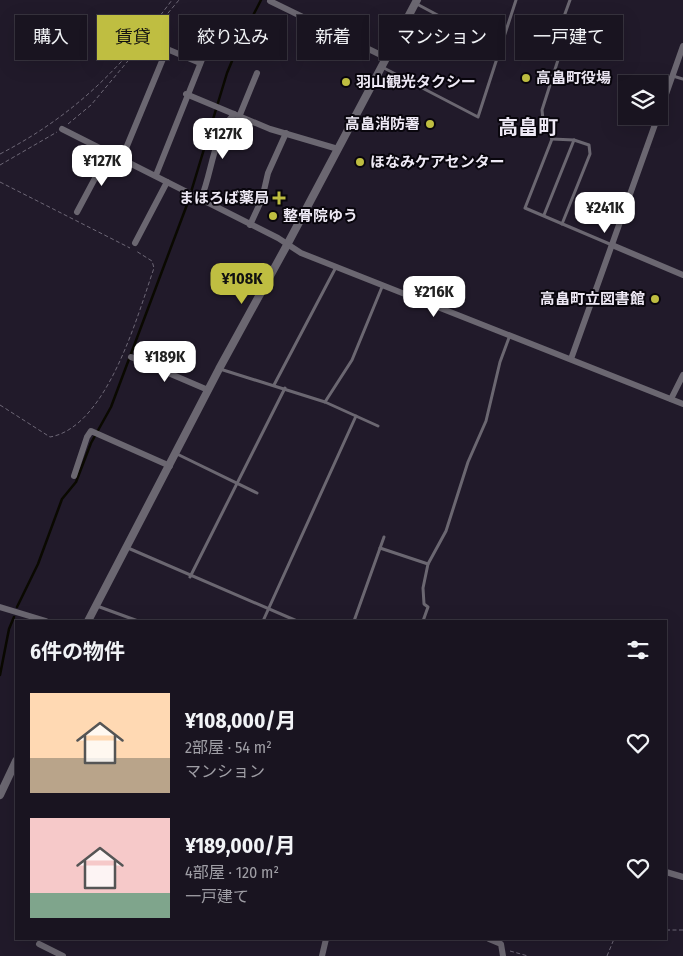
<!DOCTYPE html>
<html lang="ja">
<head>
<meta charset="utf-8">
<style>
	body { margin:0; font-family:"Fira Sans Condensed","Noto Sans JP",sans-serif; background:#26212d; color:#f1f3f6; height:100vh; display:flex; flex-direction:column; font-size:19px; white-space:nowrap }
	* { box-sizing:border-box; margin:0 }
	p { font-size:16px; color:#9f9ea5 }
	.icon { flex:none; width:28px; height:28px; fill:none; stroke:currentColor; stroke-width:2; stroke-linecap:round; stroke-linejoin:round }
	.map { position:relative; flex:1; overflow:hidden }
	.sheet { position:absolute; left:15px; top:620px; width:652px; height:320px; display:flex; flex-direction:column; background:#191420; border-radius:0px; box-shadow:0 5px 20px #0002,0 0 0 1px #37333e }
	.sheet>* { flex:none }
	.hud { position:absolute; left:15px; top:15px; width:654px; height:45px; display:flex; gap:10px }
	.tools { position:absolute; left:618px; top:75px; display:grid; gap:10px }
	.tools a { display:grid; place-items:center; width:50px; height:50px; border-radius:0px; background:#191420; box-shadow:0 5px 20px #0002,0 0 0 1px #37333e; font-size:25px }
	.price { position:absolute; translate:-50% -42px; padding:0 11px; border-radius:10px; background:#fff; color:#222; font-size:16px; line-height:32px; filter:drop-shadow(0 1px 2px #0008) }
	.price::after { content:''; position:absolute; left:50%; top:30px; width:15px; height:11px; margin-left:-8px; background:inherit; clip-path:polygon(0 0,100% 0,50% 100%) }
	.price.on { background:#bfbe41; color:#111 }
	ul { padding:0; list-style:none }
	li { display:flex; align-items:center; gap:15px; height:125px; padding:0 15px }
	li span { display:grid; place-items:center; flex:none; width:140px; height:100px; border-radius:0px; color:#555 }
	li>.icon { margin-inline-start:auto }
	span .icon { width:60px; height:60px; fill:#fffc; stroke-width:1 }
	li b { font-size:21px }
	h2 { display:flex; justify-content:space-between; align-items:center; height:60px; padding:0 15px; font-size:21px }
	.chip { padding:0 18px; border-radius:0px; background:#191420; box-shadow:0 5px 20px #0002,0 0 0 1px #37333e; font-size:18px; line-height:45px }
	.chip.on { background:#bfbe41; color:#111 }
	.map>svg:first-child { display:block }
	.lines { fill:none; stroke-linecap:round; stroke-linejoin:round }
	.stream { stroke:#0a0900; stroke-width:2.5 }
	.path { stroke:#6d6776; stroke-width:1; stroke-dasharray:4 2.5; stroke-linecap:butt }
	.service { stroke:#6b6771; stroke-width:3 }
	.minor { stroke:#6b6771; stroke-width:6 }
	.tertiary { stroke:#6b6771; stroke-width:8 }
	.poi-dot { fill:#bfbe41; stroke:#09060d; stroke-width:2 }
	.labels { text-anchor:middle; stroke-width:4; stroke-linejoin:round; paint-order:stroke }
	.poi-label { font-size:15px; font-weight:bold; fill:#eee9f5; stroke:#09060d; text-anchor:start }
	.district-label { font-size:20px; font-weight:bold; fill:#eee9f5; stroke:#09060d }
</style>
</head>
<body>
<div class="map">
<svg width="683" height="956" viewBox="0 0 683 956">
	<rect width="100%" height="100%" fill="#211a2a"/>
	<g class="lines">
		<g class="stream">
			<path d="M 17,607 L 38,564 L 62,499 L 76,482 L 91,443 L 111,407 L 188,202 L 227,73 L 242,37 L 261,0"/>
			<path d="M 0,675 L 9,629 L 14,617"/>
		</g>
		<g class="path">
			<path d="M 68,124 L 91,105 L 179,0"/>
			<path d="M 0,154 C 75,115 122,67 172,0"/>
			<path d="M 0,165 L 57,132"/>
			<path d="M 0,182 L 130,248"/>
			<path d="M 0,405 L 50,437 C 107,427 137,317 154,268 L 152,261 L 136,251"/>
			<path d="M 666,930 L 683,930"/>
			<path d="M 510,951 L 528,956"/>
			<path d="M 607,956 L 614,939"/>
		</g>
		<g class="service">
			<path d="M 570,0 L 554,44 L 558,60 L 542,110 L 543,120 L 552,139 L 525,208 L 612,245"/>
			<path d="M 415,3 L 501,49"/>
			<path d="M 382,67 L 478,117 L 516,0"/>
			<path d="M 673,76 L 683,79"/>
			<path d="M 552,139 L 574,140 L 589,145 L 590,154 L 562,224"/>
			<path d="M 544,215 L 574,140"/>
			<path d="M 220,369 L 325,402 L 378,426"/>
			<path d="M 274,385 L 335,269"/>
			<path d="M 325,402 L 352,360 L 382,287"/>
			<path d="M 177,454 L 257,493"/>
			<path d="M 128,548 L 297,621"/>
			<path d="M 380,548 L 428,564"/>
			<path d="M 190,577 L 285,388"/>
			<path d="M 97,606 L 138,621"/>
			<path d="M 263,621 L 356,416"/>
			<path d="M 354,621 L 384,537"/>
			<path d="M 423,621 L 428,607 L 424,604 L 423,588 L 428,564 L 446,531 L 468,462 L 486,421 L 500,362 L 510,335"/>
		</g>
		<g class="minor">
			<path d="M 270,1 L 387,58"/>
			<path d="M 186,94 L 270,129 L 338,149"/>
			<path d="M 659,114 L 683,46"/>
			<path d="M 239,117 L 257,73"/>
			<path d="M 62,129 L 278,238 L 301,253 L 683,404"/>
			<path d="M 122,158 L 167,49 L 200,63"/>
			<path d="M 156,175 L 211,37"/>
			<path d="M 201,199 C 213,169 212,139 234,114"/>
			<path d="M 77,212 L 109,152"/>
			<path d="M 250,225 L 262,199 L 268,173 L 286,133"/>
			<path d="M 135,243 L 167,182"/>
			<path d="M 612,245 L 683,275"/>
			<path d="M 131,357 L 208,390"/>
			<path d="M 571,359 L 658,116"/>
			<path d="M 671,399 L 683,375"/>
			<path d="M 74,476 L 87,437 L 91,431 L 170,466"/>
			<path d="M 0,607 L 46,621"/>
			<path d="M 666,872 L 683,877"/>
			<path d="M 489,939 L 501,944 L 503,956"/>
			<path d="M 39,944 L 63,956"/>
			<path d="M 322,956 L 326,939"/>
		</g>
		<g class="tertiary">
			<path d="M 88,621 L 219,369 L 287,245 L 417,0"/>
			<path d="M 0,795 L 16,761"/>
		</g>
	</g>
	<g class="poi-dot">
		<circle cx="526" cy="78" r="5"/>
		<circle cx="346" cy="82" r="5"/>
		<circle cx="430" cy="124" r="5"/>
		<circle cx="360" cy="162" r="5"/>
		<path d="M276.5 190.5h5v5h5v5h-5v5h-5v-5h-5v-5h5z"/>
		<circle cx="273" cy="216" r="5"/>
		<circle cx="655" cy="299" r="5"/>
	</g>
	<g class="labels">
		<g class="poi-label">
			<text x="536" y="83">高畠町役場</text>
			<text x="356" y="87">羽山観光タクシー</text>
			<text x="420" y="129" text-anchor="end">高畠消防署</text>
			<text x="370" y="167">ほなみケアセンター</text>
			<text x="269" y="203" text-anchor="end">まほろば薬局</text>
			<text x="283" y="221">整骨院ゆう</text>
			<text x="645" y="304" text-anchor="end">高畠町立図書館</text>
		</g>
		<g class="district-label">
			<text x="528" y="134">高畠町</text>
		</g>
	</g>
</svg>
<div class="tools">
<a><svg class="icon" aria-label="layers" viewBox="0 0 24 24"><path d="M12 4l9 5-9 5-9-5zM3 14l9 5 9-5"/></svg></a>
</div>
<b class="price" style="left:223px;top:160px">¥127K</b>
<b class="price" style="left:102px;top:187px">¥127K</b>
<b class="price" style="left:605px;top:234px">¥241K</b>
<b class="price on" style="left:242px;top:305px">¥108K</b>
<b class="price" style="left:434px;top:318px">¥216K</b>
<b class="price" style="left:165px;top:383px">¥189K</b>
<div class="hud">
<a class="chip">購入</a>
<a class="chip on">賃貸</a>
<a class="chip">絞り込み</a>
<a class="chip">新着</a>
<a class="chip">マンション</a>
<a class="chip">一戸建て</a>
</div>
<section class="sheet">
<h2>6件の物件<svg class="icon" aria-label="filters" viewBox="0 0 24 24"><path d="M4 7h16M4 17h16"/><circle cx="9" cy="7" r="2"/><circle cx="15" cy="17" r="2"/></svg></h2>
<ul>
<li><span style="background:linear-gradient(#ffd9b3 65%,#b9a48a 0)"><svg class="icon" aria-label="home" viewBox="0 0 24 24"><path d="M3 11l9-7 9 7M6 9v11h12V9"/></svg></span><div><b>¥108,000/月</b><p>2部屋 · 54 m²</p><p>マンション</p></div><svg class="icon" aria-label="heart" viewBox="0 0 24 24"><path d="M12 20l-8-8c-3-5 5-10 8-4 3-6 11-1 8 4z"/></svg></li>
<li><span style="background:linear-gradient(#f6c9c9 75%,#7fa58c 0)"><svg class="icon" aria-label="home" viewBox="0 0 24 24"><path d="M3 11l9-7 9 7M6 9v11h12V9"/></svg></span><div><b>¥189,000/月</b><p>4部屋 · 120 m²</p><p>一戸建て</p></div><svg class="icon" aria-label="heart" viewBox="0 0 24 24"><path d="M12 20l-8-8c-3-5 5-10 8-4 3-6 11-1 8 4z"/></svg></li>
</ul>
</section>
</div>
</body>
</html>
